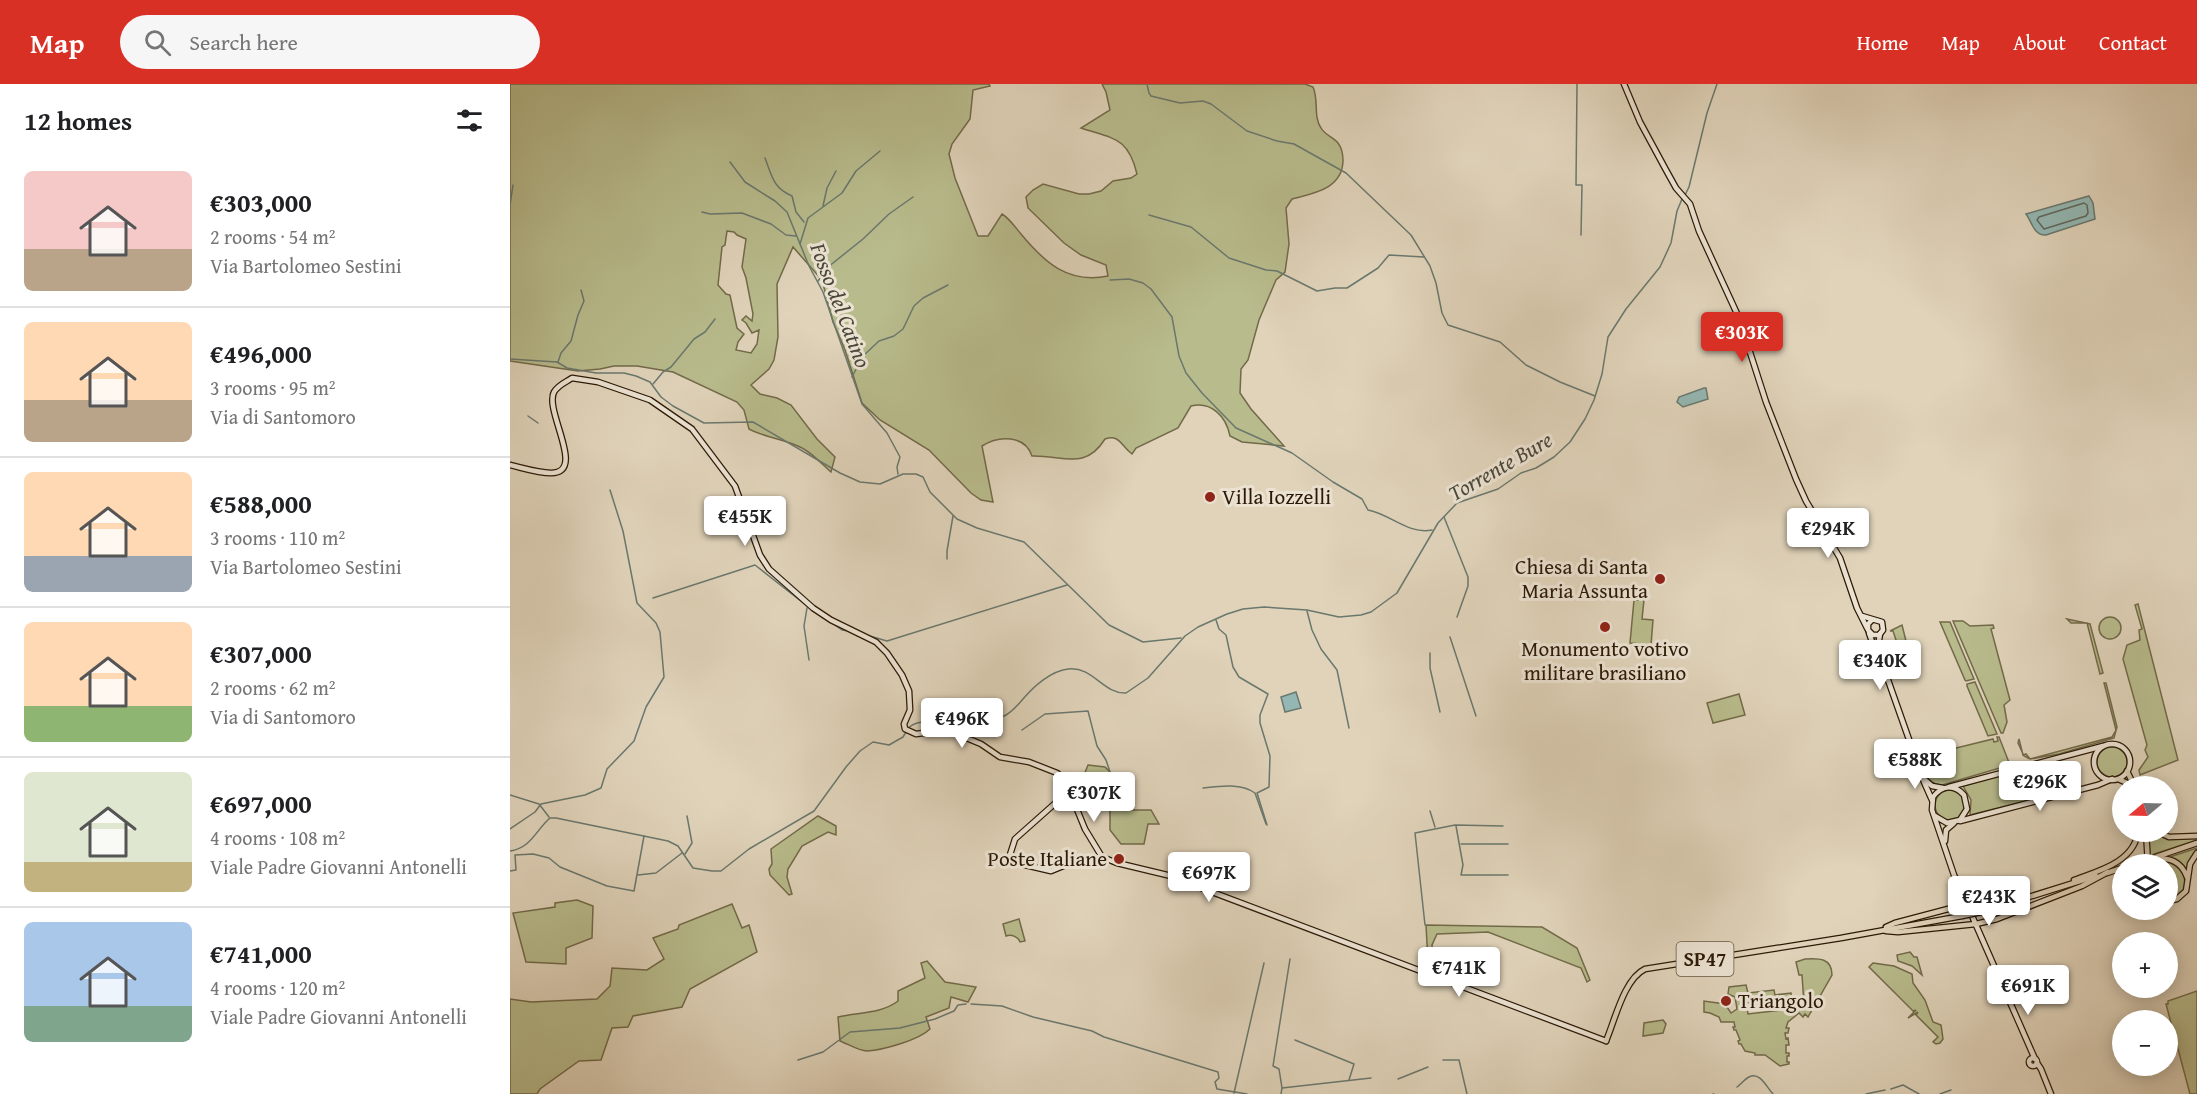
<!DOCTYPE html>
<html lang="en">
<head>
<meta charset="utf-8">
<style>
	body { margin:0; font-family:"Gentium Book Plus",serif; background:#f6f6f6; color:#202124; height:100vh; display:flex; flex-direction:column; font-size:22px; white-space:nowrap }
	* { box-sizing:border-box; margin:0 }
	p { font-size:20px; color:#757577 }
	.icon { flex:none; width:33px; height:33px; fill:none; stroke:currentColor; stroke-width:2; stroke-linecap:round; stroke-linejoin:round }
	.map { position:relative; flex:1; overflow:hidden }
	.side { display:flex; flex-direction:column; background:#fff; width:510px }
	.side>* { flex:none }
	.needle { width:39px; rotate:251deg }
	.buttons { position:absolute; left:1602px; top:692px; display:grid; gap:12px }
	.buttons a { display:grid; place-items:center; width:66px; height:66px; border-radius:50%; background:#fff; box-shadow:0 3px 15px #0003; font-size:30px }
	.price { position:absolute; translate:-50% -51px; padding:0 14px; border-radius:6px; background:#fff; color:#222; font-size:20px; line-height:39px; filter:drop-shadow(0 2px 3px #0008) }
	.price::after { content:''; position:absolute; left:50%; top:36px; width:18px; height:14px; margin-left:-9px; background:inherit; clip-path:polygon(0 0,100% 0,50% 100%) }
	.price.selected { background:#d93025; color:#fff }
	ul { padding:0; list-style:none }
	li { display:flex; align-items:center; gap:18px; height:150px; padding:0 24px }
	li+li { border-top:2px solid #e0e0e0 }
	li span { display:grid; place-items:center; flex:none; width:168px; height:120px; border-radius:9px; color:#555 }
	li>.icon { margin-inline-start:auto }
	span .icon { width:72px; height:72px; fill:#fffc; stroke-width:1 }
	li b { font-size:26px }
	h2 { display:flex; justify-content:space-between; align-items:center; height:72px; padding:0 24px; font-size:26px }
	header { display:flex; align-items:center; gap:36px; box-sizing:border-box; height:84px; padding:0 30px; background:#d93025; color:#fff }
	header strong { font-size:28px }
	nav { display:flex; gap:33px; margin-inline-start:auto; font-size:21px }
	.search { width:420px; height:54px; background:#f6f6f6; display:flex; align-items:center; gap:15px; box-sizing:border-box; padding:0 21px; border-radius:33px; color:#757577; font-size:22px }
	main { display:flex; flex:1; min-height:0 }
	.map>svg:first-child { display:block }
	.green { fill:#b8bb8c; stroke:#726a49; stroke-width:1.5; fill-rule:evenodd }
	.water { fill:#94b7b3; stroke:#6a786e; stroke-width:1.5 }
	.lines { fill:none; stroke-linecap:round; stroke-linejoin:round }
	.shore { stroke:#60685c; stroke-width:1.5 }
	.stream { stroke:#6a786e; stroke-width:1.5 }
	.secondary-casing { stroke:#2b1906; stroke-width:7 }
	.primary-casing { stroke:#2b1906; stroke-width:7 }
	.secondary { stroke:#ebe2d2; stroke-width:4.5 }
	.primary { stroke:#e0d3ba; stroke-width:4.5 }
	.primary-bridge-casing { stroke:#2b1906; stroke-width:7; stroke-linecap:butt }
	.primary-bridge { stroke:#e0d3ba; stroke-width:4.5 }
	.poi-dot { fill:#8f2418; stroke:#ebe2d2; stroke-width:2 }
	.labels { text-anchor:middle; stroke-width:6; stroke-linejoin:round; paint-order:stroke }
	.shield { fill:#ebe2d2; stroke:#655543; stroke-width:1.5 }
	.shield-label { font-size:20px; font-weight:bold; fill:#2b1906 }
	.poi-label { font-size:21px; fill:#2b1906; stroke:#ebe2d2; text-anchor:start }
	.water-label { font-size:22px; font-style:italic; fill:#4a483a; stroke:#ebe2d2 }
</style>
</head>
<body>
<header>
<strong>Map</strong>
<div class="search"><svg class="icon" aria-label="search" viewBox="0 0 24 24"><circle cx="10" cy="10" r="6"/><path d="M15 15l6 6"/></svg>Search here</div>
<nav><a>Home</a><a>Map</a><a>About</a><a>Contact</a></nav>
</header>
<main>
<section class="side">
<h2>12 homes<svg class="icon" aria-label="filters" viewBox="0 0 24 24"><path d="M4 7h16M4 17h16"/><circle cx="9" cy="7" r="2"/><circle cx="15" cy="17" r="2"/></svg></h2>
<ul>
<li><span style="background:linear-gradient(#f6c9c9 65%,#b9a48a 0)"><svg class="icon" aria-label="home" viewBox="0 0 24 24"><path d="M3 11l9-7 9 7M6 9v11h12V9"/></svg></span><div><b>€303,000</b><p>2 rooms · 54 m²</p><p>Via Bartolomeo Sestini</p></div></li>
<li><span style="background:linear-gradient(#ffd9b3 65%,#b9a48a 0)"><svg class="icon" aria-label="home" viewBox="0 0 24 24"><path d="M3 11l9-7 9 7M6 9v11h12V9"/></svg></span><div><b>€496,000</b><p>3 rooms · 95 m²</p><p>Via di Santomoro</p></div></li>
<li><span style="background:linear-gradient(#ffd9b3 70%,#9aa5b1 0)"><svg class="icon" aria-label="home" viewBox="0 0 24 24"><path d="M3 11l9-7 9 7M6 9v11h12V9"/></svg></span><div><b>€588,000</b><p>3 rooms · 110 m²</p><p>Via Bartolomeo Sestini</p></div></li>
<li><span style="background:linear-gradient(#ffd9b3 70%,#8fb573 0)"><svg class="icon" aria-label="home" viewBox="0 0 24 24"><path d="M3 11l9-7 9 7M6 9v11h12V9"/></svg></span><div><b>€307,000</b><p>2 rooms · 62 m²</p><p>Via di Santomoro</p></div></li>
<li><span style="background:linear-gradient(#dfe7d0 75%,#c2b280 0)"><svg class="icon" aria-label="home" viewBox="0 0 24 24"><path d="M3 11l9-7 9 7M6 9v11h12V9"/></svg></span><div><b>€697,000</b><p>4 rooms · 108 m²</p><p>Viale Padre Giovanni Antonelli</p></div></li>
<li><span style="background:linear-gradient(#a9c7e8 70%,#7fa58c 0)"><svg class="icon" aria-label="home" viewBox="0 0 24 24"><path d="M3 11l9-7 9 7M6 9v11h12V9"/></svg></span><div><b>€741,000</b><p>4 rooms · 120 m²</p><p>Viale Padre Giovanni Antonelli</p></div></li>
</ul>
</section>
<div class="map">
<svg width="1687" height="1010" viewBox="0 0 1687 1010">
	<rect width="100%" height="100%" fill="#e0d3ba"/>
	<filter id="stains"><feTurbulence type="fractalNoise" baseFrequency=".00333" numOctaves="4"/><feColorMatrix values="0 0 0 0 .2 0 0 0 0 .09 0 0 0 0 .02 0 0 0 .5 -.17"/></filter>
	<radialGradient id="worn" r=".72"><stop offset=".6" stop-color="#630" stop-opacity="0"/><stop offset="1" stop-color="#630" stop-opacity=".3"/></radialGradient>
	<g class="green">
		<path d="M 0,0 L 479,0 L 480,2 L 463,6 L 460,35 L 442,60 L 439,70 L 445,94 L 468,152 L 478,152 L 492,130 C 500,135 505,143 511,150 C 535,179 558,200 598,192 L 596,181 L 571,171 L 554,159 L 518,124 L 516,113 L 523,106 L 533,100 L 569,110 L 579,110 L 591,107 L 603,97 L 621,94 L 627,90 C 618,53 604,55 571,44 L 600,26 L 596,8 L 592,0 L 795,0 L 803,3 C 809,16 803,32 811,44 C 815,51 823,53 828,59 C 832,64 833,72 833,77 C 832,105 804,109 782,115 L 776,124 L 779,160 L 775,188 L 766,196 L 749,236 L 738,276 L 731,285 L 730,309 L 741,325 L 774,362 L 732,358 L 720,352 C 716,332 701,317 681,322 L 668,344 L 626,364 L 622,370 C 611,362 610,350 595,355 C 575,387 553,371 522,372 C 515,351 489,351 472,362 L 483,418 L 471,416 L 461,409 L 419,366 L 370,336 L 352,319 L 335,266 L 323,238 L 312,196 L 283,163 L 267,200 L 268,253 L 264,276 L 259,285 L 241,301 L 250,310 L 267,314 L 281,321 L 307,355 L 325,373 L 321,388 C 312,380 302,369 292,364 C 275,355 256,354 239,345 L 234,326 L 227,318 L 163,288 L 127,282 L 104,282 L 90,285 L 68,287 L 0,277 ZM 217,147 L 224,148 L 227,151 L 236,155 L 232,183 L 236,194 L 243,230 L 242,237 L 236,232 L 232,236 L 236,239 L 242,249 L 249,246 L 247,260 L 241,269 L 226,266 L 228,258 L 234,250 L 227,244 L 220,211 L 216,210 L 208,201 L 212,163 L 215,161 Z"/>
		<path d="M 1124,516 L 1134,516 L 1132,535 L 1143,536 L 1141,561 L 1120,559 Z"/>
		<path d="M 1628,520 L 1668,676 L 1630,691 L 1629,686 L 1638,673 L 1635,666 L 1637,661 L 1613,575 L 1617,561 L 1630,556 L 1629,546 L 1632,545 L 1625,521 Z"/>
		<circle cx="1600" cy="544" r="11"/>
		<path d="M 1557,535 L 1580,540 L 1593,589 L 1590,590 L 1577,539 L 1561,539 Z"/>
		<path d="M 1443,537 L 1453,537 L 1460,542 L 1483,541 L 1484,544 L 1481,545 L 1500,616 L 1494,621 L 1497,638 L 1493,649 L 1491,649 Z"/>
		<path d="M 1430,538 L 1440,538 L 1464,595 L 1456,597 L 1455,596 Z"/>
		<path d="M 1392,541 L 1401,577 L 1394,580 L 1383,547 L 1380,547 Z"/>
		<path d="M 1465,598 L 1487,650 L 1478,652 L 1457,602 L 1457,600 Z"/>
		<path d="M 1594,599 L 1596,599 L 1607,643 L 1604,654 L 1549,670 L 1520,675 L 1514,672 L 1508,659 L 1509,655 L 1513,671 L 1516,670 L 1520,675 L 1602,653 L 1606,646 Z"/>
		<path d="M 1229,610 L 1235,631 L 1203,639 L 1197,619 Z"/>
		<path d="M 1487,653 L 1489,653 L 1500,681 L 1432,701 C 1416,700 1415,688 1410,675 L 1426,669 L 1424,660 L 1434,667 L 1483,655 L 1484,658 L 1488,657 Z"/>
		<circle cx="1602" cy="678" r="15"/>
		<path d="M 578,681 L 595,683 L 601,689 L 618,701 L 620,709 L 619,726 L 641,726 L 649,740 L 638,740 L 634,760 L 611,760 L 600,746 L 600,724 L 601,722 L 599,716 L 591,714 L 590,719 L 578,717 L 575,708 L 564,712 L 561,702 L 570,701 Z"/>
		<path d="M 1503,688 L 1506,694 L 1497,697 L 1499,702 L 1508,698 L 1516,717 L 1460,731 L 1461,716 L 1453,702 Z"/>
		<circle cx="1440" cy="721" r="15"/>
		<path d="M 308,732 L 326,742 L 326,751 L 318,748 L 292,762 L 278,785 L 277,793 L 282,810 L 279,811 L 260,791 L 259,785 L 262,780 L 261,765 Z"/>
		<path d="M 1638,747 C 1646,747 1649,752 1657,754 C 1666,756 1677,754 1687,753 L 1687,756 L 1644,770 L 1644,777 C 1663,773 1678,785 1674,805 L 1664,813 L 1658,814 L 1658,780 L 1640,780 Z"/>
		<path d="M 1687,764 C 1686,771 1679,778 1676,786 L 1668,777 L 1660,773 Z"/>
		<path d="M 67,816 L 83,822 L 82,854 L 56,864 L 56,880 L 16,878 L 3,829 L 45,823 L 45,819 Z"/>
		<path d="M 222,820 L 232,844 L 239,841 L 247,868 L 180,905 L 172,923 L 123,932 L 118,943 L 102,944 L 91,976 L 69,977 L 30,1005 L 27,1010 L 0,1010 L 0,915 L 21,918 L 87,915 L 100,902 L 102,884 L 137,886 L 154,875 L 143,854 L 168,845 L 169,841 Z"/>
		<path d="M 509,835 L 515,857 L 510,858 C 508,853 502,850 496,852 L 493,840 Z"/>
		<path d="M 916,841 L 1032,843 L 1067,864 L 1080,896 L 1077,898 L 1071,884 L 978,848 L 927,850 L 922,861 L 924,883 L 935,886 L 931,890 L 915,886 L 918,878 Z"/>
		<path d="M 1400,868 L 1404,873 L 1407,873 L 1412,891 L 1402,882 L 1388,877 L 1387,871 Z"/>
		<path d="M 954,871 L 961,875 L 949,899 L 943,897 L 941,893 L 948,875 Z"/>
		<path d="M 1295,875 C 1309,874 1322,874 1322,891 L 1298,933 L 1295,930 L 1293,933 L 1289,929 L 1278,938 L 1276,944 L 1279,944 L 1278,949 L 1275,949 L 1276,955 L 1278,954 L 1279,961 L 1276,961 L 1276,969 L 1279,969 L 1279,972 L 1277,972 L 1277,978 L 1279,978 L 1279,980 L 1270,982 L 1255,971 L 1245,971 L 1245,969 L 1235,967 L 1231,960 L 1229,960 L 1228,957 L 1230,956 L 1226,946 L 1224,946 L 1223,943 L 1225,943 L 1224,938 L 1211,938 L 1209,933 L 1200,929 L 1194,928 L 1194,917 L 1215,920 L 1221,929 L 1227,925 L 1225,913 L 1218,910 L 1219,903 L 1236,901 L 1238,909 L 1264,906 L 1265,911 L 1281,909 L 1282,921 L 1285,921 L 1286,925 L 1291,924 L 1291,921 L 1294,920 L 1292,891 L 1289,891 L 1286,878 ZM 1279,915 L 1280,925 L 1238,930 L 1236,919 Z"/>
		<path d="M 417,877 L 435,898 L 466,903 L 458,918 L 441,913 L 439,924 L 416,933 L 420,945 C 409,956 373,966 357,967 C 349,967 338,960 330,957 L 328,933 C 348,928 371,930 388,917 L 388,907 L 415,894 L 411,879 Z"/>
		<path d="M 1363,879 L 1384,882 L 1402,890 L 1403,899 L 1415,916 L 1423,938 L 1431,941 L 1433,955 L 1430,959 L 1426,960 L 1423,958 L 1428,953 L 1406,931 L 1408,928 L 1398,934 L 1406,926 L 1403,927 L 1359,883 Z"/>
		<path d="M 1687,907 L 1687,1010 L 1680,1010 L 1656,920 L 1658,920 L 1658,917 Z"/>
		<path d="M 1153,936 L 1156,940 L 1153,949 L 1133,952 L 1134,939 Z"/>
	</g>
	<g class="water">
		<path d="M 1579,112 L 1583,119 L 1585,135 L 1536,151 C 1524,152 1522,138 1516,130 Z"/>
		<path d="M 1194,304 L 1196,304 L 1198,315 L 1173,323 L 1167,318 L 1169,313 Z"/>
		<path d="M 786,608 L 791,624 L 775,628 L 771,613 Z"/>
	</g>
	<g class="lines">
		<path class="shore" d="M 1574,119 L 1577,121 L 1578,129 L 1576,132 L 1534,145 L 1527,136 L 1529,133 Z"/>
		<g class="stream">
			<path d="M 637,0 L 639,9 L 641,12 L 670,19 L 693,17 L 701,20 L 737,47 L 767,57 L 784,60 L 836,89 L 901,151 L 920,182 L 926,199 L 932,229 L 938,241 L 990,258 L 1016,281 L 1050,298 L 1085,312"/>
			<path d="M 1067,0 L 1066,101 L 1072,101 L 1071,151"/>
			<path d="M 255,74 C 262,92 263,104 282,112 L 286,128 L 294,138"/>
			<path d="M 220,78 L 235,98 L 265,117 L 277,128 L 299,182 L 313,208 L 352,320 L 377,349 L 390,373 L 387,383 L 388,390"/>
			<path d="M 1175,111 L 1179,103 L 1197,29 L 1207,0"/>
			<path d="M 0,121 L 3,101"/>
			<path d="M 313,122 L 317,104 L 326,87"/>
			<path d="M 192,128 L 200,130 L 232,129 L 261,140 L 276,151 L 286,152"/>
			<path d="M 639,131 L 681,143 L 719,174 L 756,186 L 767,187 L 807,207 L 825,204 L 837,204 L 868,184 L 879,171 L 914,173"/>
			<path d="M 290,160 L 298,134 L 332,109 L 346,87 L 370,67"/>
			<path d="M 600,196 L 619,195 L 633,199 L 641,205 L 662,233 L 669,272 L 676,289 L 692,309 L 726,344 L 782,369 L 823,398 L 852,415 L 858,426 C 880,430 899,451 922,446"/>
			<path d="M 308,197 L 318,183 L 353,155 L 379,130 L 403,113"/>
			<path d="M 0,275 L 47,278 L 57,284 L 86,289 L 114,289 L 126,292 L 140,298 L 151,313 L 163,322 L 194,339 L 243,338 L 330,389 L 350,398 L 370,400 L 393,390 L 406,390 L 413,393 L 420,408 L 447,435 L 467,444 L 514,458 L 599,541 L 633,558 L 671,554"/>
			<path d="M 48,278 L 51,269 L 61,257 L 68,231 L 74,217 L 71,206"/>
			<path d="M 342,293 L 353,272 L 369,257 L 384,252 L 393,245 L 404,222 L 413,214 L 438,201"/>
			<path d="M 143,300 L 153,288 L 161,283 L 184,255 L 195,248 L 205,235"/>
			<path d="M 18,332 L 28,339"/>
			<path d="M 934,433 L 958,493 L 958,502 L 947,533"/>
			<path d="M 437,475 L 437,467 L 443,432"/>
			<path d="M 143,514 L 245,481 L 301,525"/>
			<path d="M 297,524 L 294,542 L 299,576"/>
			<path d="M 797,527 L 802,546 L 811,565 L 827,586 L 839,644"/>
			<path d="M 706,536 L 709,545 L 716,551 L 723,583 L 729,593 L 758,610 L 750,631 L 750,639 L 760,672 L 759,703 L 747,709 L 757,741"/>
			<path d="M 322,539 L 332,546 L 339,547"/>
			<path d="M 356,551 L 377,557 L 557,501"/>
			<path d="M 940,553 L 966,632"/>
			<path d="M 920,569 L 920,584 L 930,628"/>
			<path d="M 398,644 C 406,637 414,638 424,637 C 430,636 436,635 442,635 C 461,636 478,640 496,631 C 503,627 508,621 513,615 C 524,602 541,587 558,585 C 583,582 593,610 616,609 L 638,594 L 675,552 L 688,543 L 717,530 L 733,525 L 754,523 L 797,526 L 829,533 L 851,531 L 861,528 L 887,509 L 928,439 L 947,419 L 988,405 L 1011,389 L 1026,384 L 1044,373 L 1060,358 L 1075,335 L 1084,316 L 1092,290 L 1098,253 L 1116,225 L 1150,183 L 1161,159 L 1167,127 L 1172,115"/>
			<path d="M 512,646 L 535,630 L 578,627 L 587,662 L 596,676 L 600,688 L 612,696 L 623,700"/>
			<path d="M 693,704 C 710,702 731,699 745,709 L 756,740"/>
			<path d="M 0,711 L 29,720 L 39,733"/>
			<path d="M 920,727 L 925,743"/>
			<path d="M 946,742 L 953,781 L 951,791 L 998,791"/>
			<path d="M 0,745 L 25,728 L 31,720 L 75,711 L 91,704 L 97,685 L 124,657 L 136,623 L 154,593 L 150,548 L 146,539 L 127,519 L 113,447 L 100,406"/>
			<path d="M 951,760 L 998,760"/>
			<path d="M 0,767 C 21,764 26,746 40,734 L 46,734 L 158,757 L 168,762 L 183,784 L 202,787 L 211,787 L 239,765 L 304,727 L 336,683 L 350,667 L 363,658 L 379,661 L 393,653 L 396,648"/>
			<path d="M 175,770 L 182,759 L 177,732"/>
			<path d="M 0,787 L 6,786 L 5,771 L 23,770 L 39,774 L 50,783 L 97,802 L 124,807 L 134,752"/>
			<path d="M 128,791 L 146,789 L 172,769"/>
			<path d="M 915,841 L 905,749 L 945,741 L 993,742"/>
			<path d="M 461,920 L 492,922 L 523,933 L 582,947 L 594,953 L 708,988 L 709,994 L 705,998 L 707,1005 L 737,1010"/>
			<path d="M 785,956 L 844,980 L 839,996"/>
			<path d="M 288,976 L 313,968 L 340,948 L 390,944 L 425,935 L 444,927 L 448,921 L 456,920"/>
			<path d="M 933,976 L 949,976 L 957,1010"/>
			<path d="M 888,995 L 918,983"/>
			<path d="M 1227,1003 C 1231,1000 1235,995 1239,993 C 1250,987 1257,1004 1263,1010"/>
			<path d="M 772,1004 L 861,994"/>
			<path d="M 1381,1005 L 1393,1001 L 1409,1010"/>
			<path d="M 724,1009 L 754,879"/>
			<path d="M 771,1010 L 772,1004 L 769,985 L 763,982 L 780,875"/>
			<path d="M 1203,1010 L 1204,1010"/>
			<path d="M 1356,1010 L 1375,1006"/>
			<path d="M 1430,1010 L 1441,1006"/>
		</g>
		<defs>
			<g id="secondary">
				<path d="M 1114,0 L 1130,38 L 1156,86 L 1166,104 L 1180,120 L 1189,147 L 1229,234 L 1256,318 L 1286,395 L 1296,417 L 1330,474 L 1347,524 L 1357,544"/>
				<path d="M 0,381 C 13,384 28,389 41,389 C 77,389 34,327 44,308 C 48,301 56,298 62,294 L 88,298 L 140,316 L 182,345 L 225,402 L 250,471 L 259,485 L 303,524 L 321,536 L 366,558 L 377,569 L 392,591 L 399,607 L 400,626 L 394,640 L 395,645 L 406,650 L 437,646 L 471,660 L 490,673 L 519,678 L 547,689 L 555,696 L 575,745 L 592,773"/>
				<path d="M 1352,532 L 1372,538 L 1373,546 L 1369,551 L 1363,551 L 1358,546 L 1358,540 L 1362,536"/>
				<path d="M 1359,549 L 1366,569"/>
				<path d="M 1370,550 L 1368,562 L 1372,579 L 1414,698 L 1422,716"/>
				<circle cx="1602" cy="678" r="18"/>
				<path d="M 1415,696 L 1422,702 L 1433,704"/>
				<path d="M 1439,703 L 1593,662"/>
				<path d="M 559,707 L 505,755 L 498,777 L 541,787 L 573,774 L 592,773 L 607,779 L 657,791 L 1096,957"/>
				<path d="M 1425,732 L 1437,739 L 1450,736 L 1457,725 L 1454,711 C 1444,700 1432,701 1423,713 L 1422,726 L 1444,791 L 1525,975"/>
				<path d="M 1450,737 L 1588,701 L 1602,695"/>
				<path d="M 1435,757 L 1436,746 L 1444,739"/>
				<circle cx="1523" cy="978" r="4"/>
				<path d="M 1527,979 L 1531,985 L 1541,1010"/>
			</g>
			<g id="primary">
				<path d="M 1617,687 L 1624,702"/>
				<path d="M 1608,695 L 1624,702"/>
				<path d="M 1636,747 L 1638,780"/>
				<path d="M 1646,747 L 1659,753 L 1687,752"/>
				<path d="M 1646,773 L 1687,759"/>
				<path d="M 1644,774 C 1660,774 1671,777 1677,793"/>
				<path d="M 1624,780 L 1632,777"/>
				<path d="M 1597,789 L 1612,784"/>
				<path d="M 1564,796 C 1588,787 1625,778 1628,747"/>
				<path d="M 1658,817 L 1667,815 L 1676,807 L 1680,780 L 1687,769"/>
				<path d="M 1471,828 L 1586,792"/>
				<path d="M 1376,843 L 1385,839 L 1457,820"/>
				<path d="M 1376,847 L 1388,848 L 1466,840 L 1487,835 L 1572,802 L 1598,788"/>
				<path d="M 1096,957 C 1105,936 1114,895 1135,885 L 1331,854 L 1452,832"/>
			</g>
		</defs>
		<use href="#secondary" class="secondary-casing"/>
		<use href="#primary" class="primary-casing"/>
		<use href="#secondary" class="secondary"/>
		<use href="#primary" class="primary"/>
		<defs>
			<g id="primary-bridge">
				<path d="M 1632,777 L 1644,774"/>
				<path d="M 1452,832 L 1471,828"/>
			</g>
		</defs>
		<use href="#primary-bridge" class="primary-bridge-casing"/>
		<use href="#primary-bridge" class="primary-bridge"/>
	</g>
	<g class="poi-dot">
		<circle cx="700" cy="413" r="6"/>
		<circle cx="1150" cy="495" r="6"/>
		<circle cx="1095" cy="543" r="6"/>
		<circle cx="609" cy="775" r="6"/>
		<circle cx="1216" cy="917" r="6"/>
	</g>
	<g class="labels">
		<rect class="shield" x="1166.5" y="858" width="57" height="34" rx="4.5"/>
		<g class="shield-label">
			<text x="1195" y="882">SP47</text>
		</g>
		<g class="poi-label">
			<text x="712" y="420">Villa Iozzelli</text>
			<text x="1138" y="490" text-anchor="end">Chiesa di Santa<tspan x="1138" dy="24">Maria Assunta</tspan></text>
			<text x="1095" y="572" text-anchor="middle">Monumento votivo<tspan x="1095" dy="24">militare brasiliano</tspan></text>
			<text x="597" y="782" text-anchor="end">Poste Italiane</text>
			<text x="1228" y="924">Triangolo</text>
		</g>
		<g class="water-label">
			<text transform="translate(331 221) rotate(69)" y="8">Fosso del Catino</text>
			<text transform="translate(990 382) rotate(-30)" y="8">Torrente Bure</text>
		</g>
	</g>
	<rect width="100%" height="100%" filter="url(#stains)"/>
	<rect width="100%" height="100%" fill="url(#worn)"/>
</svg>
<div class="buttons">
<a><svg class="needle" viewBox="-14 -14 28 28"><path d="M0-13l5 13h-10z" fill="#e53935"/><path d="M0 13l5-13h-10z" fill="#757577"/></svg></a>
<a><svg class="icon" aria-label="layers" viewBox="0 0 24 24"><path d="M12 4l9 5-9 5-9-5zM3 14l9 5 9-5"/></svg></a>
<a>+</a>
<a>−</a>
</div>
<b class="price selected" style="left:1232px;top:279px">€303K</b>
<b class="price" style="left:235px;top:463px">€455K</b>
<b class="price" style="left:1318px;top:475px">€294K</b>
<b class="price" style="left:1370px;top:607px">€340K</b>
<b class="price" style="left:452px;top:665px">€496K</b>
<b class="price" style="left:1405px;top:706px">€588K</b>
<b class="price" style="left:1530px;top:728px">€296K</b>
<b class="price" style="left:584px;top:739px">€307K</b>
<b class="price" style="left:699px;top:819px">€697K</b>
<b class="price" style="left:1479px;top:843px">€243K</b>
<b class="price" style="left:949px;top:914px">€741K</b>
<b class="price" style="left:1518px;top:932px">€691K</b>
</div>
</main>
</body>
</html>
